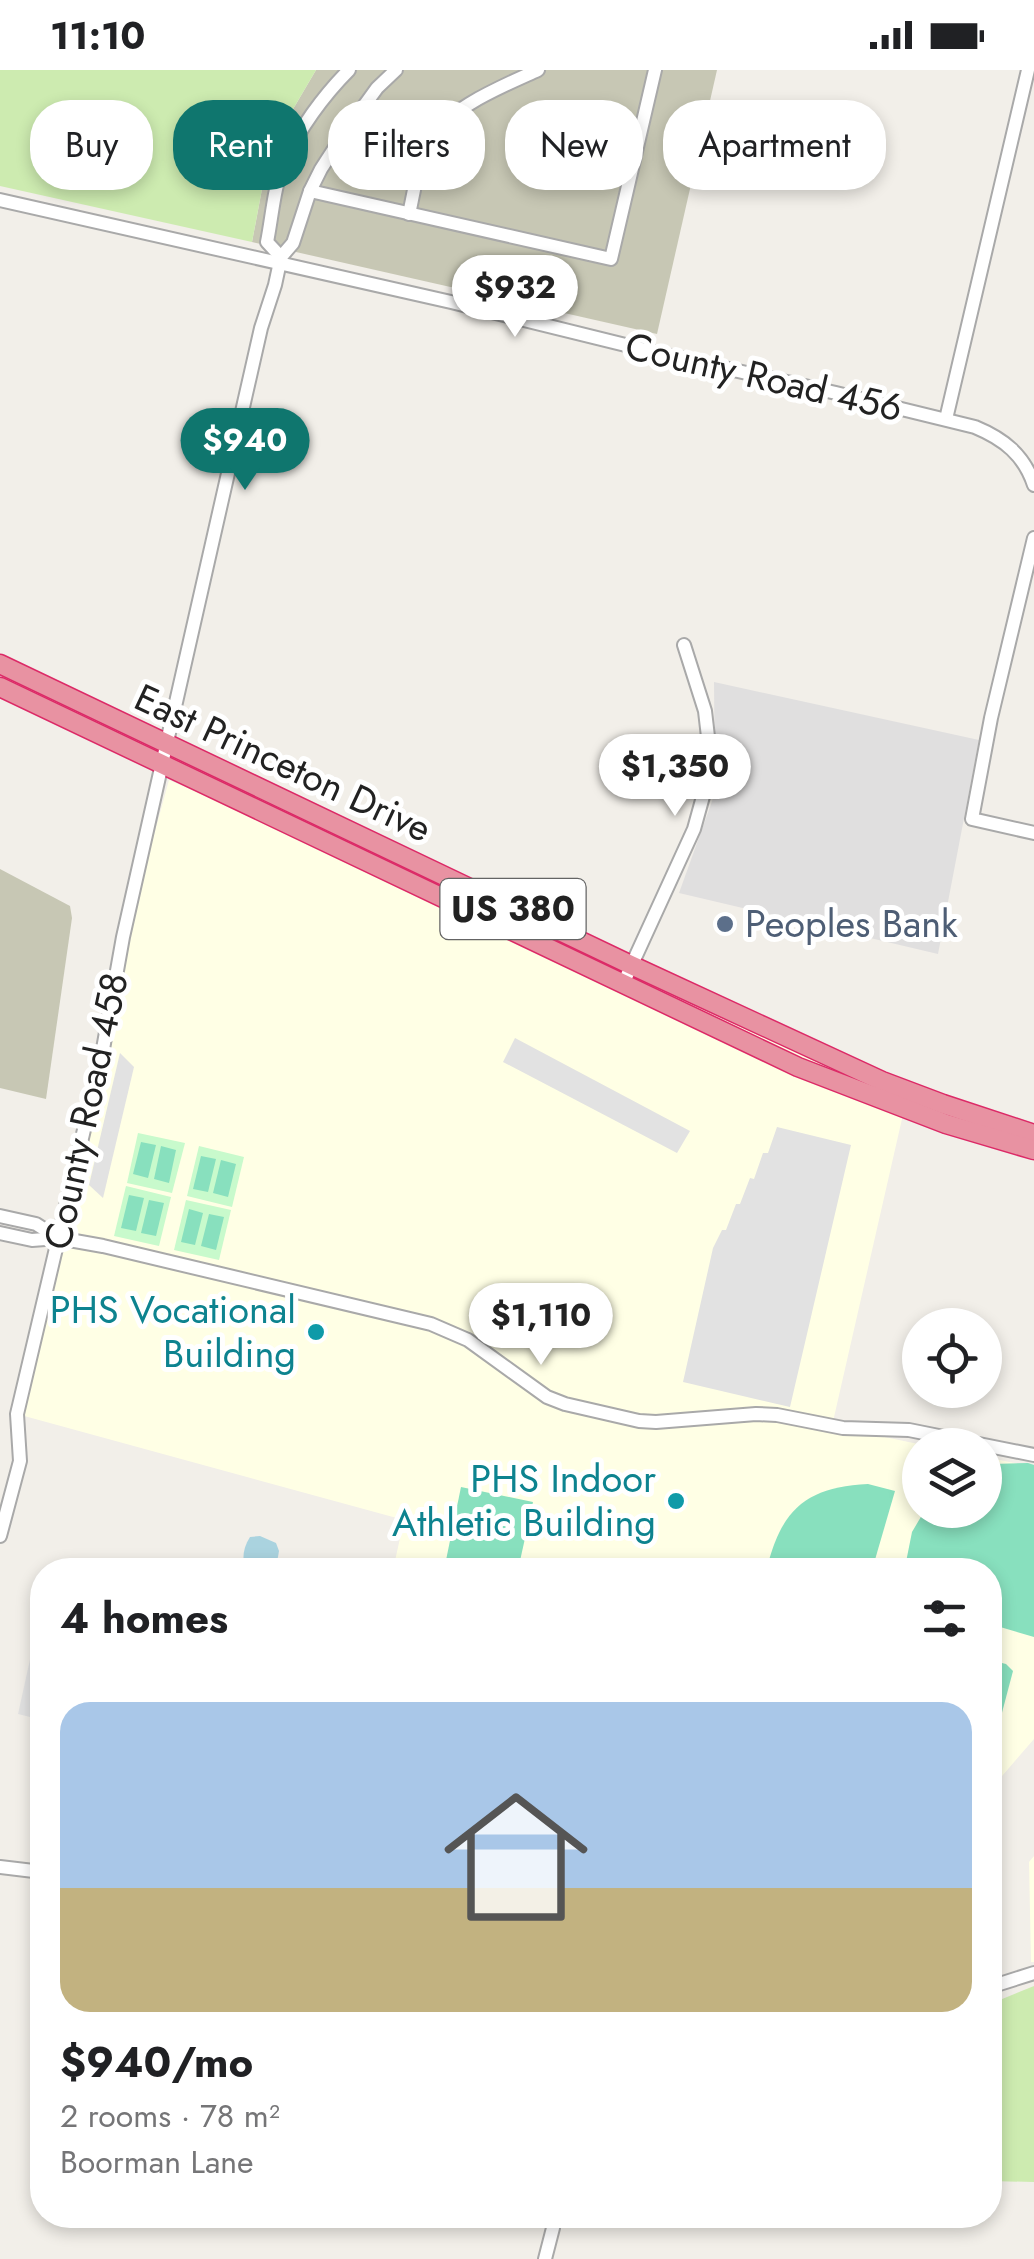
<!DOCTYPE html>
<html lang="en">
<head>
<meta charset="utf-8">
<style>
	body { margin:0; font-family:Jost,sans-serif; background:#f2f2f2; color:#202124; height:100vh; display:flex; flex-direction:column; font-size:38px; white-space:nowrap }
	* { box-sizing:border-box; margin:0 }
	p { font-size:32px; color:#757577 }
	.icon { flex:none; width:55px; height:55px; fill:none; stroke:currentColor; stroke-width:2; stroke-linecap:round; stroke-linejoin:round }
	.map { position:relative; flex:1; overflow:hidden }
	.side { position:absolute; left:30px; top:1488px; width:972px; height:670px; display:flex; flex-direction:column; background:#fff; border-radius:40px; box-shadow:0 5px 15px #0003 }
	.side>* { flex:none }
	.top-card { position:absolute; left:30px; top:30px; width:975px; height:90px; display:flex; gap:20px }
	.controls { position:absolute; left:902px; top:1238px; display:grid; gap:20px }
	.controls a { display:grid; place-items:center; width:100px; height:100px; border-radius:50%; background:#fff; box-shadow:0 5px 15px #0003; font-size:50px }
	.price { position:absolute; translate:-50% -85px; padding:0 22px; border-radius:35px; background:#fff; color:#222; font-size:32px; line-height:65px; filter:drop-shadow(0 2px 5px #0008) }
	.price::after { content:''; position:absolute; left:50%; top:60px; width:30px; height:22px; margin-left:-15px; background:inherit; clip-path:polygon(0 0,100% 0,50% 100%) }
	.price.active { background:#0f766e; color:#fff }
	ul { padding:0; list-style:none }
	li { display:grid; align-content:center; gap:20px; height:530px; padding:0 30px }
	li span { display:grid; place-items:center; height:310px; border-radius:30px; color:#555 }
	li>.icon { margin-inline-start:auto }
	span .icon { width:180px; height:180px; fill:#fffc; stroke-width:1 }
	li b { font-size:42px }
	h2 { display:flex; justify-content:space-between; align-items:center; height:120px; padding:0 30px; font-size:42px }
	.pill { padding:0 35px; border-radius:40px; background:#fff; box-shadow:0 5px 15px #0003; font-size:35px; line-height:90px }
	.pill.active { background:#0f766e; color:#fff }
	.status { display:flex; justify-content:space-between; align-items:center; height:70px; padding:0 50px; background:#fff; direction:ltr }
	.status svg { height:28px; fill:currentColor }
	.map>svg:first-child { display:block }
	.residential { fill:#e0dfdf }
	.education { fill:#ffffe5 }
	.construction { fill:#c7c7b4 }
	.grass { fill:#cdebb0 }
	.park { fill:#c8facc }
	.pitch { fill:#88e0be }
	.parking { fill:#e2e2e2 }
	.water { fill:#aad3df }
	.lines { fill:none; stroke-linecap:round; stroke-linejoin:round }
	.minor-casing { stroke:#a9a9a9; stroke-width:16 }
	.highway-casing { stroke:#dc2a67; stroke-width:21 }
	.minor { stroke:#fff; stroke-width:12 }
	.highway { stroke:#e892a2; stroke-width:18 }
	.service-dot { fill:#5c6f8a; stroke:#fff; stroke-width:4 }
	.culture-dot { fill:#0f9aa8; stroke:#fff; stroke-width:4 }
	.labels { text-anchor:middle; stroke-width:10; stroke-linejoin:round; paint-order:stroke }
	.shield { fill:#fff; stroke:#646464; stroke-width:2.5 }
	.shield-label { font-size:35px; font-weight:bold; fill:#222 }
	.street-label { font-size:38px; fill:#222; stroke:#fff }
	.service-label { font-size:38px; fill:#4e5e75; stroke:#fff; text-anchor:start }
	.culture-label { font-size:38px; fill:#0d838f; stroke:#fff; text-anchor:end }
</style>
</head>
<body>
<div class="status"><b>11:10</b><svg viewBox="0 0 49 12"><path d="M0 12V9h3v3zM5 12V6h3v6zM10 12V3h3v9zM15 12V0h3v12zM26 1h20v11H26zM47 4h2v5h-2z"/></svg></div>
<div class="map">
<svg width="1034" height="2189" viewBox="0 0 1034 2189">
	<rect width="100%" height="100%" fill="#f2efe9"/>
	<path class="residential" d="M 714,612 L 979,670 L 938,884 L 679,823 L 715,723 Z"/>
	<g class="education">
		<path d="M 169,710 L 907,1027 L 832,1356 L 923,1375 L 920,1375 L 920,1440 L 985,1440 L 985,1387 L 1034,1397 L 1034,1669 L 990,1720 L 990,1500 L 393,1500 L 404,1450 L 17,1344 L 114,911 Z"/>
		<path d="M 1034,1786 L 1034,1892 L 1031,1892 L 1029,1792 Z"/>
	</g>
	<g class="construction">
		<path d="M 316,0 L 717,0 L 657,264 L 252,172 L 266,98 L 279,63 Z"/>
		<path d="M 0,799 L 70,836 L 72,848 L 46,1029 L 0,1018 Z"/>
	</g>
	<g class="grass">
		<path d="M 0,0 L 316,0 L 279,63 L 266,98 L 252,172 L 0,116 Z"/>
		<path d="M 1034,1916 L 1034,2112 L 990,2111 L 990,1934 Z"/>
	</g>
	<g class="park">
		<path d="M 138,1063 L 185,1073 L 172,1123 L 127,1113 Z"/>
		<path d="M 199,1076 L 244,1087 L 232,1137 L 187,1126 Z"/>
		<path d="M 126,1116 L 171,1127 L 159,1176 L 114,1166 Z"/>
		<path d="M 186,1130 L 231,1140 L 219,1190 L 174,1180 Z"/>
	</g>
	<g class="pitch">
		<path d="M 141,1072 L 156,1075 L 148,1108 L 133,1104 Z"/>
		<path d="M 161,1076 L 176,1080 L 169,1113 L 154,1109 Z"/>
		<path d="M 201,1086 L 216,1089 L 208,1122 L 193,1119 Z"/>
		<path d="M 221,1090 L 236,1094 L 228,1127 L 213,1123 Z"/>
		<path d="M 129,1125 L 144,1128 L 136,1161 L 121,1158 Z"/>
		<path d="M 149,1130 L 164,1133 L 156,1166 L 141,1163 Z"/>
		<path d="M 189,1139 L 203,1143 L 195,1175 L 181,1172 Z"/>
		<path d="M 209,1144 L 224,1147 L 216,1180 L 201,1176 Z"/>
		<path d="M 1028,1393 L 1034,1395 L 1034,1567 L 990,1554 L 990,1500 L 905,1500 L 905,1497 L 912,1462 L 925,1440 L 985,1440 L 985,1397 L 992,1394 Z"/>
		<path d="M 868,1414 L 895,1421 L 872,1500 L 791,1500 L 768,1494 C 783,1437 809,1417 868,1414 Z"/>
		<path d="M 461,1417 L 533,1432 L 518,1500 L 444,1500 Z"/>
		<path d="M 990,1590 L 1006,1594 L 1013,1601 L 990,1688 Z"/>
	</g>
	<g class="parking">
		<path d="M 515,968 L 690,1061 L 677,1083 L 503,992 Z"/>
		<path d="M 120,983 L 134,997 L 103,1128 L 89,1115 Z"/>
		<path d="M 777,1057 L 851,1075 L 790,1337 L 683,1312 L 713,1178 L 722,1160 L 726,1160 L 736,1134 L 740,1134 L 750,1108 L 754,1109 L 763,1083 L 768,1083 Z"/>
		<path d="M 31,1585 L 42,1587 L 42,1650 L 18,1644 Z"/>
	</g>
	<path class="water" d="M 260,1466 L 276,1473 L 279,1481 L 276,1498 L 275,1500 L 245,1500 C 242,1488 243,1478 250,1467 Z"/>
	<g class="lines">
		<defs>
			<g id="minor">
				<path d="M 310,121 L 611,189 L 655,0"/>
				<path d="M 0,130 L 451,232 L 662,284 L 836,323 L 975,357 C 1004,369 1024,385 1034,415"/>
				<path d="M 409,144 C 413,127 419,88 427,74 C 445,39 503,16 538,0"/>
				<path d="M 281,187 L 267,172 C 272,147 274,116 284,93 C 298,60 324,25 349,0"/>
				<path d="M 946,349 L 1028,0"/>
				<path d="M 1034,468 L 991,648 L 972,749 L 1034,763"/>
				<path d="M 623,914 L 694,759 L 707,712 L 710,684 L 705,641 L 684,575"/>
				<path d="M 0,1146 L 36,1154 L 58,1168"/>
				<path d="M 0,1163 L 32,1170 L 58,1168 L 103,1176 L 431,1254 L 468,1270 L 547,1327 L 565,1334 L 639,1351 L 656,1352 L 756,1344 L 777,1345 L 843,1358 L 909,1360 L 1034,1385"/>
				<path d="M 0,1466 L 20,1391 L 17,1344 L 103,979 L 123,867 L 159,707 L 261,258 L 275,215 L 281,187 L 293,173 L 310,121 L 321,99 L 343,65 L 377,18 L 396,0"/>
				<path d="M 0,1797 L 42,1802"/>
				<path d="M 990,1917 L 1034,1903"/>
				<path d="M 545,2189 L 553,2158"/>
			</g>
			<g id="highway">
				<path d="M 0,594 L 631,895 L 882,1011 L 943,1034 L 1034,1064"/>
				<path d="M 0,617 L 798,997 L 946,1054 L 1034,1080"/>
			</g>
		</defs>
		<use href="#minor" class="minor-casing"/>
		<use href="#highway" class="highway-casing"/>
		<use href="#minor" class="minor"/>
		<use href="#highway" class="highway"/>
	</g>
	<circle class="service-dot" cx="725" cy="854" r="10"/>
	<g class="culture-dot">
		<circle cx="316" cy="1262" r="10"/>
		<circle cx="676" cy="1431" r="10"/>
	</g>
	<g class="labels">
		<rect class="shield" x="440.5" y="809" width="145" height="60" rx="8"/>
		<g class="shield-label">
			<text x="513" y="851">US 380</text>
		</g>
		<g class="street-label">
			<text transform="translate(764 307) rotate(13)" y="13">County Road 456</text>
			<text transform="translate(283 693) rotate(25)" y="13">East Princeton Drive</text>
			<text transform="translate(86 1041) rotate(-78)" y="13">County Road 458</text>
		</g>
		<g class="service-label">
			<text x="745" y="867">Peoples Bank</text>
		</g>
		<g class="culture-label">
			<text x="296" y="1253">PHS Vocational<tspan x="296" dy="44">Building</tspan></text>
			<text x="656" y="1422">PHS Indoor<tspan x="656" dy="44">Athletic Building</tspan></text>
		</g>
	</g>
</svg>
<div class="controls">
<a><svg class="icon" aria-label="locate" viewBox="0 0 24 24"><circle cx="12" cy="12" r="6"/><path d="M12 2v4M12 18v4M2 12h4M18 12h4"/></svg></a>
<a><svg class="icon" aria-label="layers" viewBox="0 0 24 24"><path d="M12 4l9 5-9 5-9-5zM3 14l9 5 9-5"/></svg></a>
</div>
<b class="price" style="left:515px;top:270px">$932</b>
<b class="price active" style="left:245px;top:423px">$940</b>
<b class="price" style="left:675px;top:749px">$1,350</b>
<b class="price" style="left:541px;top:1298px">$1,110</b>
<div class="top-card">
<a class="pill">Buy</a>
<a class="pill active">Rent</a>
<a class="pill">Filters</a>
<a class="pill">New</a>
<a class="pill">Apartment</a>
</div>
<section class="side">
<h2>4 homes<svg class="icon" aria-label="filters" viewBox="0 0 24 24"><path d="M4 7h16M4 17h16"/><circle cx="9" cy="7" r="2"/><circle cx="15" cy="17" r="2"/></svg></h2>
<ul>
<li><span style="background:linear-gradient(#a9c7e8 60%,#c2b280 0)"><svg class="icon" aria-label="home" viewBox="0 0 24 24"><path d="M3 11l9-7 9 7M6 9v11h12V9"/></svg></span><div><b>$940/mo</b><p>2 rooms · 78 m²</p><p>Boorman Lane</p></div></li>
</ul>
</section>
</div>
</body>
</html>
